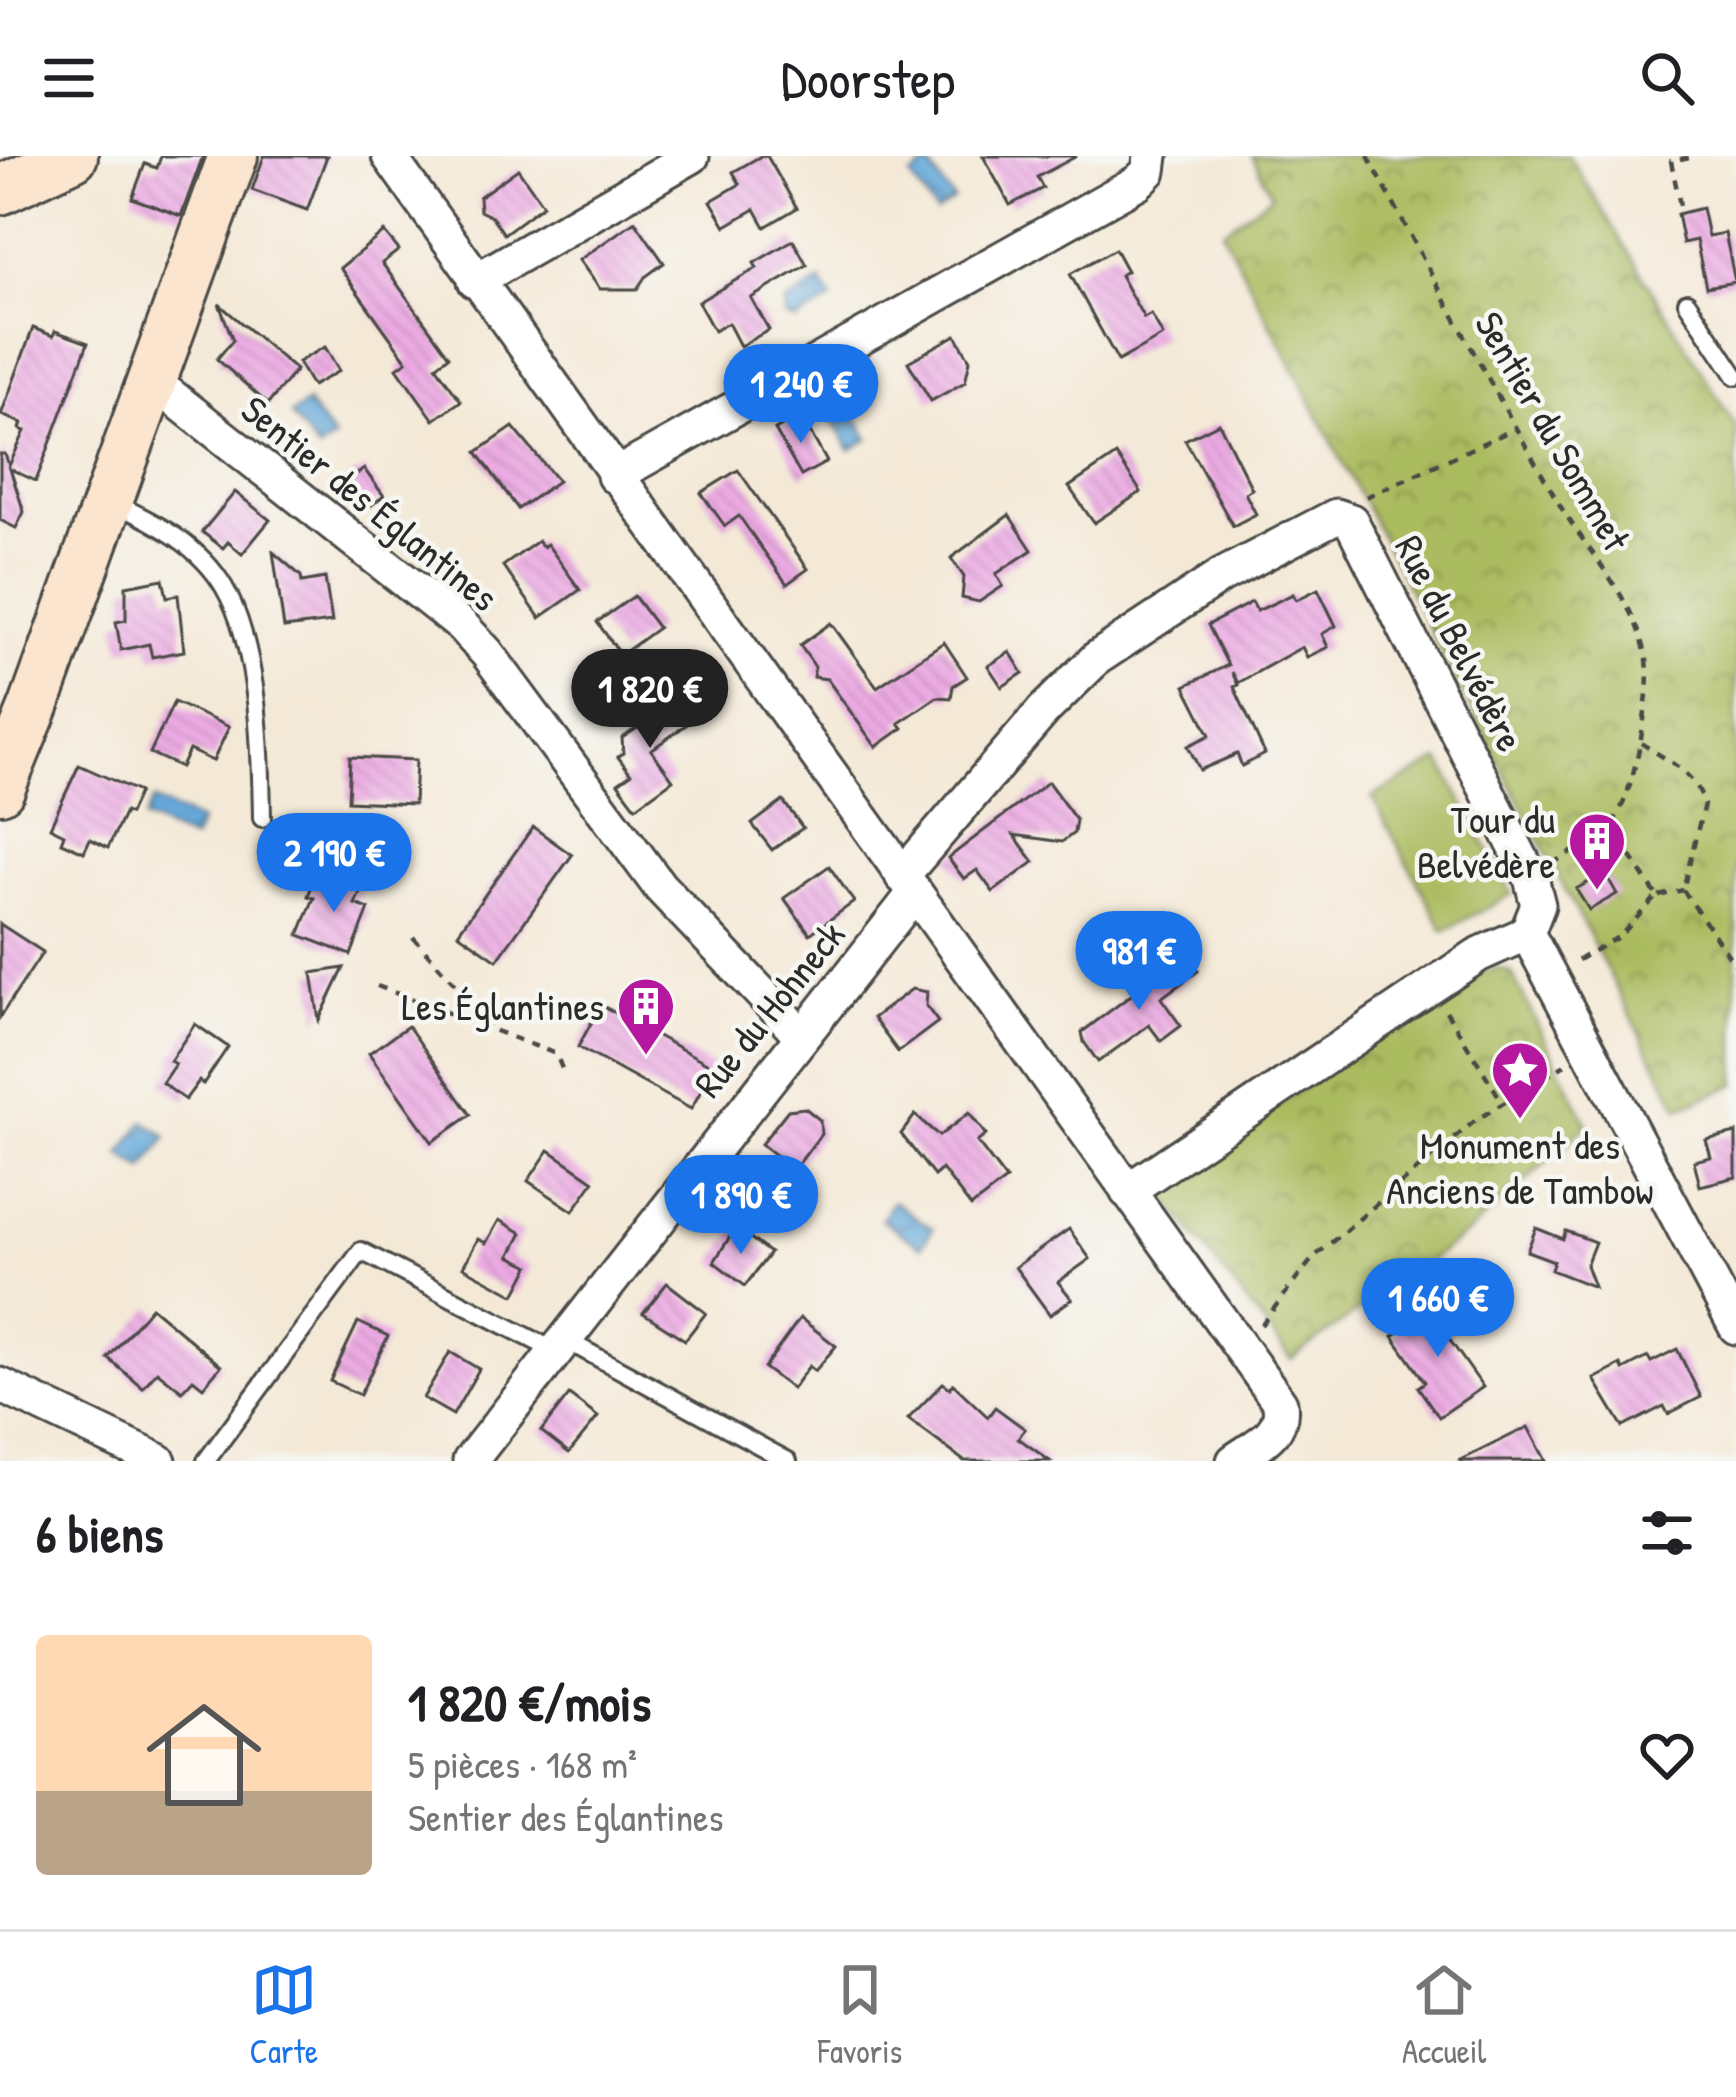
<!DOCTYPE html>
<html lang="fr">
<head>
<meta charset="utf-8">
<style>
	body { margin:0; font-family:"Patrick Hand",sans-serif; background:#f2f2f2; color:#202124; height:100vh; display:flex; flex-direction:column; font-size:45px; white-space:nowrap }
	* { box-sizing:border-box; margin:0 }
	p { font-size:39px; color:#757577 }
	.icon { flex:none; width:66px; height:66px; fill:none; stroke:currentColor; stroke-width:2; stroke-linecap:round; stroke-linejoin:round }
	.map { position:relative; height:1305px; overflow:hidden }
	.drawer { display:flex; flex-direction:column; background:#fff; flex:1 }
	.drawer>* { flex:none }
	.price { position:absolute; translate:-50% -102px; padding:0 27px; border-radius:42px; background:#1a73e8; color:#fff; font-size:39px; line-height:78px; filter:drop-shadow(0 3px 6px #0008) }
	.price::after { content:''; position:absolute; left:50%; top:72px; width:36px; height:27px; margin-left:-18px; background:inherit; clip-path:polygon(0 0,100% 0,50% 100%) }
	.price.on { background:#222; color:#fff }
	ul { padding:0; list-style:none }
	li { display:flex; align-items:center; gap:36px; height:300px; padding:0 36px }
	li+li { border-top:3px solid #e0e0e0 }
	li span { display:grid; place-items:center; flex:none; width:336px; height:240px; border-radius:12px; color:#555 }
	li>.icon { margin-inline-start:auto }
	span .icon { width:144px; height:144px; fill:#fffc; stroke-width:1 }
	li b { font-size:51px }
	h2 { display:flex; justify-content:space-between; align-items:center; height:144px; padding:0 36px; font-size:51px }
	header { display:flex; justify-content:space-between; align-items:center; height:156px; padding:0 36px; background:#fff; font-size:54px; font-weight:600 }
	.tabs { display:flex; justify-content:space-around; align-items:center; height:168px; border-top:3px solid #e0e0e0; background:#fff; font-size:33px; color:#757577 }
	.tabs a { display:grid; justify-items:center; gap:6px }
	.tabs .on { color:#1a73e8 }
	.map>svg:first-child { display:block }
	.grass { fill:#abbb5e; stroke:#6b7344; stroke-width:3 }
	.park { fill:url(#park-crowns); stroke:#6b7344; stroke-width:3 }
	.water { fill:url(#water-waves); stroke:#486a82; stroke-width:3 }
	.building { fill:url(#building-back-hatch) }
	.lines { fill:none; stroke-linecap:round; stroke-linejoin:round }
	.lane-casing { stroke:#494845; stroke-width:22 }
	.street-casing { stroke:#494845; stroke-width:39 }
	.secondary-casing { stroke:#494845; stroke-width:54 }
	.path { stroke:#494845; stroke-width:4.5; stroke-dasharray:9 9; stroke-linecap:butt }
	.lane { stroke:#fff; stroke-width:16 }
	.street { stroke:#fff; stroke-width:33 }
	.secondary { stroke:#fbe5cf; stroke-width:48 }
	.labels { text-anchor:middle; stroke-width:9; stroke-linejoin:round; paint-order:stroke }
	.street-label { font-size:39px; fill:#2b2b2b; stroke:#f6f6f2 }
	.poi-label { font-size:39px; fill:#2b2b2b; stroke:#f6f6f2; text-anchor:end }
</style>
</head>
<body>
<header><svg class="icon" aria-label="menu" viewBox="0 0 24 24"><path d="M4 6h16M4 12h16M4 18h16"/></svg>Doorstep<svg class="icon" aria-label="search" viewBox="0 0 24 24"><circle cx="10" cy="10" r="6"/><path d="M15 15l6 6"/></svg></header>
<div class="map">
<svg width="1736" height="1305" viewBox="0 0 1736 1305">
	<defs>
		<pattern id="park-crowns" width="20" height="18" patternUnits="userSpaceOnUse" patternTransform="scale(3)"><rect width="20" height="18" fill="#abbb5e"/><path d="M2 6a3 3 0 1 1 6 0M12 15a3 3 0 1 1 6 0" fill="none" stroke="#8b984e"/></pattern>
		<pattern id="water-waves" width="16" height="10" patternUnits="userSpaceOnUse" patternTransform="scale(3)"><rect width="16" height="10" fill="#65a8d9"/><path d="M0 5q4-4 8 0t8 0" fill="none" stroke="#5389b0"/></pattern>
		<pattern id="building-back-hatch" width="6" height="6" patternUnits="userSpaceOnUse" patternTransform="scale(3)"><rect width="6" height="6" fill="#ecabe3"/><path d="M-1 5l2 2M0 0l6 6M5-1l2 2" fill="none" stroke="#cb93c3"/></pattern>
	</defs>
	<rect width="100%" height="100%" fill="#f6f6f2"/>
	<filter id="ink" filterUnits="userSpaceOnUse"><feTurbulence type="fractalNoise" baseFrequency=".00833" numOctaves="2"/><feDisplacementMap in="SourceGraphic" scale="24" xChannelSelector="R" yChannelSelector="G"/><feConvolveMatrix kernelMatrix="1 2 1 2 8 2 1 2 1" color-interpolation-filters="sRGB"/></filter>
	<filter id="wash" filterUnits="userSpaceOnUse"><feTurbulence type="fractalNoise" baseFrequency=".004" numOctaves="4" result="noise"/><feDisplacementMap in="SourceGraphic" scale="48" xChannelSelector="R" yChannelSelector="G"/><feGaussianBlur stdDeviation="2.7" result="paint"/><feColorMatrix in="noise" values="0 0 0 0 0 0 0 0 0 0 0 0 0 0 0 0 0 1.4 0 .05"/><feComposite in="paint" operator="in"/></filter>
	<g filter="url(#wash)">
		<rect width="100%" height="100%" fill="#f4e9d7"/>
		<path class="grass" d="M 1440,604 L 1512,738 L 1444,775 L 1372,641 Z"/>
		<g class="park">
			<path d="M 1252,0 L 1569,0 L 1736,271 L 1736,929 L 1679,952 L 1222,75 L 1272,39 Z"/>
			<path d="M 1496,812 L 1511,816 L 1588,969 L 1470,1075 L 1291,1203 L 1155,1029 L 1472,821 Z"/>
		</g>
		<g class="water">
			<path d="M 928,8 L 954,44 L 936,57 L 911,21 Z"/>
			<path d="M 821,125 L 832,144 L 796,165 L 785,161 L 785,147 Z"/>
			<path d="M 846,244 L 869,283 L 850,294 L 828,255 Z"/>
			<path d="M 307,247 L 334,283 L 318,295 L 291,259 Z"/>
			<path d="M 153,644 L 200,666 L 192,684 L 145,663 Z"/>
			<path d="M 144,965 L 167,981 L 144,1014 L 121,999 Z"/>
			<path d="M 893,1045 L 933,1073 L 921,1091 L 881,1063 Z"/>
		</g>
		<g id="blocks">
			<g class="building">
				<path d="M 161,0 L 203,0 L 181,60 L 132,42 L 145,8 L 157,12 Z"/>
				<path d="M 264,0 L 327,0 L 307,54 L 252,34 Z"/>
				<path d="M 761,0 L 767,0 L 797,52 L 765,71 L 755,53 L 726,70 L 711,45 L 740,28 L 733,16 Z"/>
				<path d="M 983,0 L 1077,0 L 1037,21 L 1043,32 L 1010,49 Z"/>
				<path d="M 518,13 L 543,49 L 504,78 L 492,61 L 480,55 L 479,41 Z"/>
				<path d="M 1702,52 L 1708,80 L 1725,77 L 1735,126 L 1706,131 L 1696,84 L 1683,87 L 1677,58 Z"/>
				<path d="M 635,65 L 664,107 L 645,121 L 637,133 L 600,133 L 579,104 Z"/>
				<path d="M 384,76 L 399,94 L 382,107 L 449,200 L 436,210 L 461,245 L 434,264 L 397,212 L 407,205 L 340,112 Z"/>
				<path d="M 793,84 L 807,109 L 751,142 L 769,174 L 740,190 L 728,167 L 714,175 L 698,146 L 757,112 L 754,107 Z"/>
				<path d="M 1115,93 L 1127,115 L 1120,119 L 1132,141 L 1144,162 L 1151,158 L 1163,180 L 1118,205 L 1070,118 Z"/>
				<path d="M 219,148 L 296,214 L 268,248 L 217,203 L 233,184 Z"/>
				<path d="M 33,172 L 53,180 L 55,175 L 88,187 L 36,325 L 10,313 L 24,356 L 16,372 L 0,364 L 0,298 L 5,298 L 9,310 L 25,275 L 20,273 L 22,267 L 1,259 Z"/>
				<path d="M 956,179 L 970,204 L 965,226 L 931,245 L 908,206 Z"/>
				<path d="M 325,191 L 339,215 L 312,230 L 298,206 Z"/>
				<path d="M 801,260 L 827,306 L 801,320 L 775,274 Z"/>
				<path d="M 1219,267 L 1252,333 L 1245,337 L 1256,358 L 1233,370 L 1185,284 Z"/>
				<path d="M 513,271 L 558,325 L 518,353 L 477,296 Z"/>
				<path d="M 1116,299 L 1141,336 L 1094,367 L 1069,331 Z"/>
				<path d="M 364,313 L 384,340 L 362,356 L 342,329 Z"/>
				<path d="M 738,314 L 808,413 L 787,428 L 739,360 L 725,370 L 701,337 Z"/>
				<path d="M 235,336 L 270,364 L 242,398 L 228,386 L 223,392 L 202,376 Z"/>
				<path d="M 1009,359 L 1032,394 L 996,418 L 1003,430 L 979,446 L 962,442 L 964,421 L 951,402 Z"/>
				<path d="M 538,385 L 543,391 L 547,388 L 580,434 L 540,462 L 503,410 Z"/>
				<path d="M 273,396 L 301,420 L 302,426 L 325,422 L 332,466 L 284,472 Z"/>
				<path d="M 163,423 L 167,441 L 178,439 L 184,495 L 152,501 L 149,488 L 121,494 L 116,466 L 126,464 L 126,430 Z"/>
				<path d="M 1318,433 L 1336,470 L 1322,478 L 1328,491 L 1307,501 L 1302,491 L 1238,527 L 1232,516 L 1238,529 L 1234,531 L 1265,598 L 1242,610 L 1237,598 L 1200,614 L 1188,590 L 1210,579 L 1185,530 L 1228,509 L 1208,469 L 1252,446 L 1257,455 L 1293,438 L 1296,444 Z"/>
				<path d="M 634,440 L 658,472 L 621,499 L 597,466 Z"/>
				<path d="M 831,467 L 877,531 L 944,486 L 967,521 L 953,530 L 951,542 L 937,541 L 899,567 L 903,572 L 876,591 L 827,523 L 813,521 L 815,511 L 800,489 Z"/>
				<path d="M 1010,496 L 1023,517 L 1002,531 L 988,510 Z"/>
				<path d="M 675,539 L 693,564 L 651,594 L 673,624 L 636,651 L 618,627 L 631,618 L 618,601 L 623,597 L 622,582 L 651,563 L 648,559 Z"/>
				<path d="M 174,546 L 229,571 L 213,605 L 189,594 L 181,611 L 150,597 Z"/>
				<path d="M 350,601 L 416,604 L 414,648 L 348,645 Z"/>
				<path d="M 79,609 L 139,636 L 129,658 L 125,656 L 108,692 L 90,683 L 84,696 L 61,686 L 64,678 L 50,671 Z"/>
				<path d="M 1048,626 L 1076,664 L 1074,677 L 1062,686 L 1014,679 L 1034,706 L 993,736 L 977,714 L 964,723 L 948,702 Z"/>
				<path d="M 783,645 L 803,672 L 772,694 L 752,668 Z"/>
				<path d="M 533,671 L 572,699 L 497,804 L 458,777 Z"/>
				<path d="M 829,710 L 854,746 L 810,778 L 784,742 Z"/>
				<path d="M 317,716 L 361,734 L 355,748 L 369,753 L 351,799 L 299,779 L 314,742 L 308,740 Z"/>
				<path d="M 1605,717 L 1617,738 L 1589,754 L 1576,733 Z"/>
				<path d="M 0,768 L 43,796 L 0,861 Z"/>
				<path d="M 1186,798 L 1198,815 L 1161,842 L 1181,870 L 1161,885 L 1149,869 L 1098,906 L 1084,886 L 1082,876 Z"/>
				<path d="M 344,812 L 319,864 L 312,817 Z"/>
				<path d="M 912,833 L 927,836 L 926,850 L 938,866 L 898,896 L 873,862 Z"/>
				<path d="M 601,849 L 714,911 L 691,953 L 578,891 Z"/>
				<path d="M 195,868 L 228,891 L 203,928 L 199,925 L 185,944 L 162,927 L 175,908 L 170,905 Z"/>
				<path d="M 408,870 L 471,959 L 432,986 L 369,897 Z"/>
				<path d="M 805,952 L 820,964 L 821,978 L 794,1014 L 761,988 L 788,954 Z"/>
				<path d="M 969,957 L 986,979 L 977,986 L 1006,1024 L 971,1051 L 942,1013 L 934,1020 L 901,978 L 915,959 L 939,980 Z"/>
				<path d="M 1736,977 L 1736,1021 L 1700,1030 L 1694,1005 L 1711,1001 L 1706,984 Z"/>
				<path d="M 549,994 L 594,1025 L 573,1055 L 528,1025 Z"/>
				<path d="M 499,1064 L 522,1077 L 510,1100 L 530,1110 L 515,1139 L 463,1111 L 478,1083 L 486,1087 Z"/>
				<path d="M 736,1071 L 770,1097 L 745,1130 L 714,1106 Z"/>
				<path d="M 1536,1072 L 1563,1083 L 1566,1075 L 1595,1086 L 1586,1109 L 1594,1131 L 1551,1114 L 1554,1105 L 1527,1095 Z"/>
				<path d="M 1069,1073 L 1090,1103 L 1058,1126 L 1072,1143 L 1050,1159 L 1015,1111 Z"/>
				<path d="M 667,1127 L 706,1157 L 685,1184 L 643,1157 Z"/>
				<path d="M 1431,1145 L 1456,1166 L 1447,1180 L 1483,1231 L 1439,1261 L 1418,1231 L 1425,1226 L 1393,1180 L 1413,1166 Z"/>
				<path d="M 151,1151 L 221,1210 L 203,1231 L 193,1223 L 182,1235 L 157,1215 L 143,1232 L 108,1202 Z"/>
				<path d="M 800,1162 L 836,1190 L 815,1215 L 809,1210 L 792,1233 L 764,1212 Z"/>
				<path d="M 358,1166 L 388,1180 L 360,1239 L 330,1225 Z"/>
				<path d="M 1677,1193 L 1701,1241 L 1668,1258 L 1664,1250 L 1623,1271 L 1594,1223 L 1621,1209 L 1623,1214 L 1648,1201 L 1651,1206 Z"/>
				<path d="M 450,1196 L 479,1213 L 453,1259 L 423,1242 Z"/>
				<path d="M 943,1227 L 950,1232 L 953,1228 L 988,1261 L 995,1251 L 1025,1273 L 1018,1282 L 1050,1305 L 964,1305 L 908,1263 Z"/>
				<path d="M 569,1239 L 598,1261 L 569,1297 L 541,1275 Z"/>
				<path d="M 1528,1271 L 1546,1305 L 1459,1305 Z"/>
			</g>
		</g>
	</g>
	<g filter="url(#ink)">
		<use href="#blocks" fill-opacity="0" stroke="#494845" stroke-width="3"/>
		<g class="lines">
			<defs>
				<g id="lane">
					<path d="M 1687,146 L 1736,220"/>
					<path d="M 113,347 C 156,366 200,390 224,431 C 259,491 261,595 262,662"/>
					<path d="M 562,1182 L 788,1305"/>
					<path d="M 206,1305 L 361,1095 L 553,1194"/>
				</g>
				<g id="street">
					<path d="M 389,0 L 1280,1247 C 1285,1278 1256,1289 1234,1305"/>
					<path d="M 475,125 L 692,0"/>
					<path d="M 149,227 L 166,236 L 461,469 L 487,497 L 660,731 L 801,879"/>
					<path d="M 614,320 L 1138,26 L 1149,15 L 1151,0"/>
					<path d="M 902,720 L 1044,554 L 1097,502 L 1221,420 L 1336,360 L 1351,365 L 1531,722 L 1538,749 L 1527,777"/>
					<path d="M 1527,777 L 1736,1171"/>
					<path d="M 1127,1035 L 1478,799 L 1527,777"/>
					<path d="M 0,1229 L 159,1305"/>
					<path d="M 470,1305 L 914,738"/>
				</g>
				<g id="secondary">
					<path d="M 0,34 L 73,0"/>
					<path d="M 0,633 L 34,550 L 233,0"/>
				</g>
			</defs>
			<use href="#lane" class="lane-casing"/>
			<use href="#street" class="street-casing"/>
			<use href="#secondary" class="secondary-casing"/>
			<g class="path">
				<path d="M 1368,0 C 1430,116 1492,232 1558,346 C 1588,397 1636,444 1647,504 C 1652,538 1634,647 1609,671 C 1594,685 1572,695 1555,706"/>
				<path d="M 1680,49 L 1671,5 L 1695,0"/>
				<path d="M 1366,341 L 1514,273"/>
				<path d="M 1641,587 C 1666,604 1697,617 1704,648 L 1683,734"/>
				<path d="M 1611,670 L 1657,740"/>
				<path d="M 1683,734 L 1736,810"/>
				<path d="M 1659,740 L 1683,734"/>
				<path d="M 413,781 L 496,873"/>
				<path d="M 1578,804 L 1620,780 L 1657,740"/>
				<path d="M 377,830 L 556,898 L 565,920"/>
				<path d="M 1446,855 L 1503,947"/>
				<path d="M 1261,1169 L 1313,1102 L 1476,964 L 1565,909"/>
			</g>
			<use href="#lane" class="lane"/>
			<use href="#street" class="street"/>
			<use href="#secondary" class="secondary"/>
		</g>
	</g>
	<defs>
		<symbol id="building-pin" viewBox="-11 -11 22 30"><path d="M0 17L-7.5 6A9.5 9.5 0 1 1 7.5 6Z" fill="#b5179e" stroke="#f6f6f2"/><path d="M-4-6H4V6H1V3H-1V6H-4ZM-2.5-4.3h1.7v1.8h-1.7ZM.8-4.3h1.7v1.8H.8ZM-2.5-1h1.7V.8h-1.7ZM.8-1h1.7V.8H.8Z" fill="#fff"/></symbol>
		<symbol id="sight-pin" viewBox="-11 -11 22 30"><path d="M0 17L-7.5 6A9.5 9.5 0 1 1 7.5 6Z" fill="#b5179e" stroke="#f6f6f2"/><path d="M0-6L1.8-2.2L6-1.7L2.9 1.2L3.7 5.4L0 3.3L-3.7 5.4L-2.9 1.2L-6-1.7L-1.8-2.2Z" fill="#fff"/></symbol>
	</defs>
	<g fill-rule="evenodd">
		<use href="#building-pin" x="1564" y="652" width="66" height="90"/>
		<use href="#building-pin" x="613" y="817" width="66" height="90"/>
		<use href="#sight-pin" x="1487" y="881" width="66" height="90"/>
	</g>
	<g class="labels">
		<g class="street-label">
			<text transform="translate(1553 275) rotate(60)" y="14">Sentier du Sommet</text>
			<text transform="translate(370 347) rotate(39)" y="14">Sentier des Églantines</text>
			<text transform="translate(1460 487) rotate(63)" y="14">Rue du Belvédère</text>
			<text transform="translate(769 853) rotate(-51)" y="14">Rue du Hohneck</text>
		</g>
		<g class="poi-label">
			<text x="1555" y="677">Tour du<tspan x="1555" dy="45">Belvédère</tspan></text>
			<text x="604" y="864">Les Églantines</text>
			<text x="1520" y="1003" text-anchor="middle">Monument des<tspan x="1520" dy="45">Anciens de Tambow</tspan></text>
		</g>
	</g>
</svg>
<b class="price" style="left:801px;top:290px">1 240 €</b>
<b class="price on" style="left:650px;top:595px">1 820 €</b>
<b class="price" style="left:334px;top:759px">2 190 €</b>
<b class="price" style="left:1139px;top:857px">981 €</b>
<b class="price" style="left:741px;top:1101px">1 890 €</b>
<b class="price" style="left:1438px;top:1204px">1 660 €</b>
</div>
<section class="drawer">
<h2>6 biens<svg class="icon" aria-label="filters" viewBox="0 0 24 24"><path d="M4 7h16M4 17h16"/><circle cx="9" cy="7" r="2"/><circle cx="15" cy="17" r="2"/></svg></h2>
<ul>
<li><span style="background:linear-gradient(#ffd9b3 65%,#b9a48a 0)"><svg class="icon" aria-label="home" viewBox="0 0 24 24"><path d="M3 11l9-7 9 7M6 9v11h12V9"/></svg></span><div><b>1 820 €/mois</b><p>5 pièces · 168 m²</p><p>Sentier des Églantines</p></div><svg class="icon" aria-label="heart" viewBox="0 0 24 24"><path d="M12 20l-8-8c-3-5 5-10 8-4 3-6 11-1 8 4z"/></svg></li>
</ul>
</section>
<nav class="tabs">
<a class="on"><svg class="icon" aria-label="map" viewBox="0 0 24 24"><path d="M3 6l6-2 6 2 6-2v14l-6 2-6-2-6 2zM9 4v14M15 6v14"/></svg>Carte</a>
<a><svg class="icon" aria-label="saved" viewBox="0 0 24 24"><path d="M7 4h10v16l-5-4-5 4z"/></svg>Favoris</a>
<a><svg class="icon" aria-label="home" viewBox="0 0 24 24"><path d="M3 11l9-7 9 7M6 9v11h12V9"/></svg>Accueil</a>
</nav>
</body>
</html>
